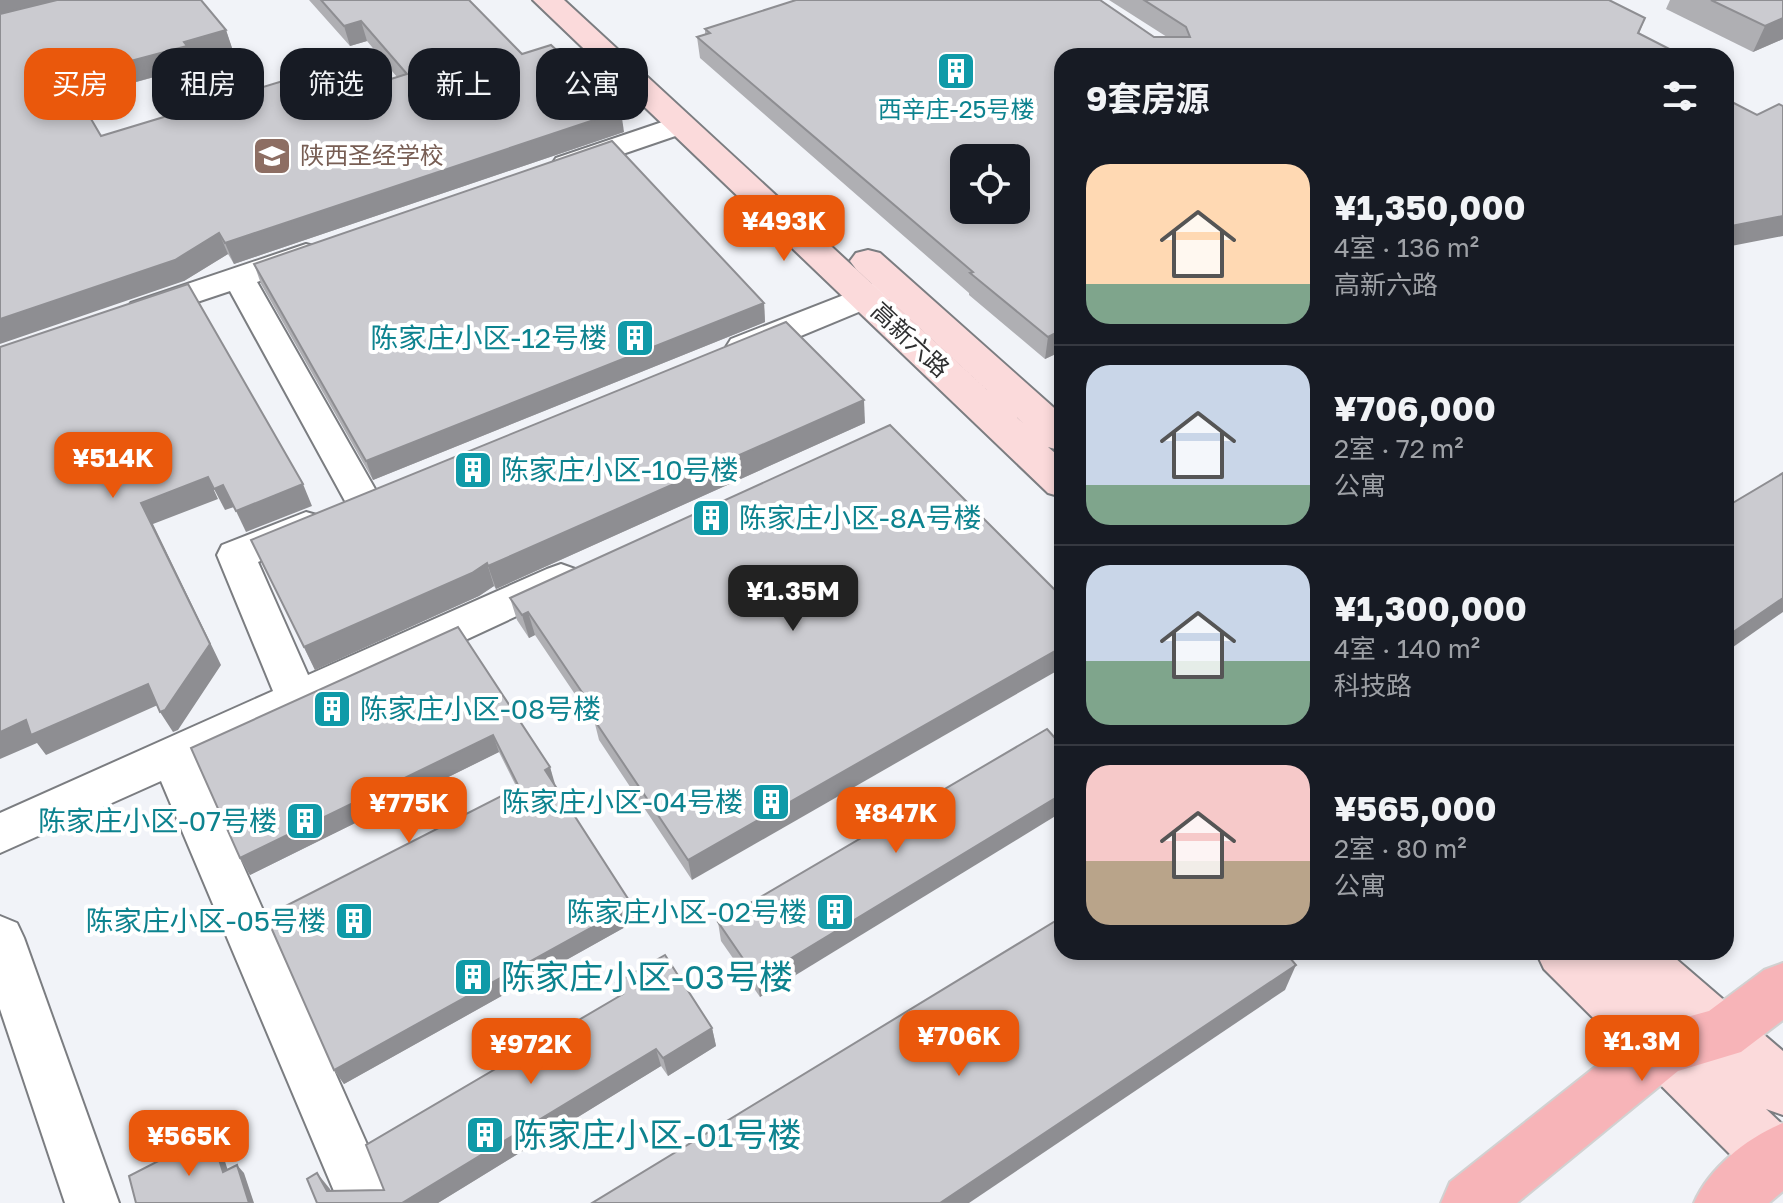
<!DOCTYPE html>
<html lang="zh">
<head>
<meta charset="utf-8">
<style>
	body { margin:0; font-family:"Golos Text","Noto Sans SC",sans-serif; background:#242831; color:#f1f3f6; height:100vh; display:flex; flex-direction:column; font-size:30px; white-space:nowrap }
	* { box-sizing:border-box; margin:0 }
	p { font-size:26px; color:#9ea1a6 }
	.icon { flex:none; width:44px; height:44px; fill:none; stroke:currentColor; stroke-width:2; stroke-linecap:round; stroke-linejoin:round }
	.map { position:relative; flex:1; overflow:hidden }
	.drawer { position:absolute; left:1054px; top:48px; width:680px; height:912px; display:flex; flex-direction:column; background:#171b24; border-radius:24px; box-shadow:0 4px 12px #0003 }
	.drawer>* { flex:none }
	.top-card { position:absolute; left:24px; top:48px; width:760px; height:72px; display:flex; gap:16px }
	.buttons { position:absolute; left:950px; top:144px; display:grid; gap:16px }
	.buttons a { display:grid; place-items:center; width:80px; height:80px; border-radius:16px; background:#171b24; box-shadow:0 4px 12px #0003; font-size:40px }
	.price { position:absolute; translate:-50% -68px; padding:0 18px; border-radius:16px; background:#ea580c; color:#fff; font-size:26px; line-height:52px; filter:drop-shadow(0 2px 4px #0008) }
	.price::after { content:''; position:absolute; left:50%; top:48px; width:24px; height:18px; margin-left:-12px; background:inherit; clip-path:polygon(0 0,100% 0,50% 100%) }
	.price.current { background:#222; color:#fff }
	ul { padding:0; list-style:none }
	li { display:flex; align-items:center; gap:24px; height:200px; padding:0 32px }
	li+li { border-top:2px solid #363941 }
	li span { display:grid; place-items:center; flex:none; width:224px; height:160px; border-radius:24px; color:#555 }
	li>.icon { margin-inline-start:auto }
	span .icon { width:96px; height:96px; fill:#fffc; stroke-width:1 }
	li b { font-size:34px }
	h2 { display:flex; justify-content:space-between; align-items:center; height:96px; padding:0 32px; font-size:34px }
	.pill { padding:0 28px; border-radius:24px; background:#171b24; box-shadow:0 4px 12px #0003; font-size:28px; line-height:72px }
	.pill.current { background:#ea580c; color:#fff }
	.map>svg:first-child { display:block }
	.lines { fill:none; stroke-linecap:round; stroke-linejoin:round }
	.street-casing { stroke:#7b7d81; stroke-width:4 }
	.secondary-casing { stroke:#7b7d81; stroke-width:4 }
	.primary-casing { stroke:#d1d1d1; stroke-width:4 }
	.street { fill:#fff; fill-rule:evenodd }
	.secondary { fill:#fbdadb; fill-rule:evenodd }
	.primary { fill:#f7b4b8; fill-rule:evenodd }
	.wall { fill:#afafb3 }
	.shaded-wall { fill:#8e8e92 }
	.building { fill:#cbcbd0; stroke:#8e8e92; stroke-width:2; fill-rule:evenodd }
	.labels { text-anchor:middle; stroke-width:8; stroke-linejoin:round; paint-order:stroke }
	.far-culture-label { font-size:24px; fill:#0d838f; stroke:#fff }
	.far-education-label { font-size:24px; fill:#785e54; stroke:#fff; text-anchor:start }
	.far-street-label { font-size:24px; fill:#2e2f30; stroke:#fff }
	.culture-label { font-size:28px; fill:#0d838f; stroke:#fff; text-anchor:end }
	.near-culture-label { font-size:34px; fill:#0d838f; stroke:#fff; text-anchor:start }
</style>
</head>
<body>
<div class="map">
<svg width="1783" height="1203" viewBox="0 0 1783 1203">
	<rect width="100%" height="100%" fill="#f1f3f8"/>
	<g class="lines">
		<defs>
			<g id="street">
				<path d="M 680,116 L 690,119 L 694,125 L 690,131 L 567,173 L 556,170 L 552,164 L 556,158 Z"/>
				<path d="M 306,244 L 317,247 L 322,254 L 317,261 L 257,282 L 383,503 L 377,512 L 364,516 L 351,512 L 230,291 L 143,320 L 131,317 L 126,310 L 131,303 Z"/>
				<path d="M 895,275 L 907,278 L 911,285 L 907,292 L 755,355 L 743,358 L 731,355 L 726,347 L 731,339 Z"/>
				<path d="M 306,512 L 320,516 L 325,526 L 320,536 L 258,562 L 308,675 L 547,569 L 561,564 L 575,569 L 581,579 L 575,589 L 198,764 L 393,1203 L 339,1203 L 161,781 L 0,853 L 0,813 L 273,691 L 217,555 L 222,545 Z"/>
				<path d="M 0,916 L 17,923 L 24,938 L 119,1203 L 65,1203 L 0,1009 Z"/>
			</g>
			<g id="secondary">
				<path d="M 533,0 L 564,0 L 1024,424 L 856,269 L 850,261 L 856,253 L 868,250 L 880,253 L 1062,415 L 1062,451 L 1048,447 L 1062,459 L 1062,497 L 1048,493 Z"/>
				<path d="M 1536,952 L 1600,952 L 1606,958 L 1603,952 L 1668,952 L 1783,1051 L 1783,1115 L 1766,1109 L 1783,1125 L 1783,1184 L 1776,1187 L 1755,1179 L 1544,969 Z"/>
			</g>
			<g id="primary">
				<path d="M 1783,963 L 1783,1020 L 1741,1052 L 1678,1071 L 1517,1203 L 1441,1203 L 1450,1182 L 1643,1029 L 1709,1011 L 1764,970 Z"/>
				<path d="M 1783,1123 L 1783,1191 L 1769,1203 L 1694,1203 C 1709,1168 1748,1137 1783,1123 Z"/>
			</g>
		</defs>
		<use href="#street" class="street-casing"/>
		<use href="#secondary" class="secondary-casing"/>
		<use href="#primary" class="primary-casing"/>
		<use href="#street" class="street"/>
		<use href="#secondary" class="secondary"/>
		<use href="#primary" class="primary"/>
	</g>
	<g class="wall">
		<path d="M 0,0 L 226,30 L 233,51 L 193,63 L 194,66 L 79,98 L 101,136 L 336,96 L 397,77 L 367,41 L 350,46 L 309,0 L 469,0 L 522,54 L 624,132 L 234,264 L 228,254 L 184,281 Z"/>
		<path d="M 1109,0 L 1609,0 L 1645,18 L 1639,34 L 1062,56 L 1062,351 L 1045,359 L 969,295 L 969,293 L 700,58 L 697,37 L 705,34 L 705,29 L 1167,37 Z"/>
		<path d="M 1670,0 L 1783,0 L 1783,39 L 1753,52 L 1666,9 Z"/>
		<path d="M 254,264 L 764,303 L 765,322 L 373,480 L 261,284 Z"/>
		<path d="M 865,423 L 496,589 L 494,586 L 479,596 L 315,670 L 251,540 Z"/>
		<path d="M 890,425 L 692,880 L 599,740 L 595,724 L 535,635 L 529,638 L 517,620 L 510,598 Z"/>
		<path d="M 458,627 L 550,767 L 554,784 L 632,905 L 636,921 L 344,1084 L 334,1070 L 517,788 L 499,752 L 250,875 L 240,858 Z"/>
		<path d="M 1047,729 L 760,997 L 721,941 L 718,922 Z"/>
		<path d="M 616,983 L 712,1028 L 716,1046 L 668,1076 L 661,1066 L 438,1203 L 317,1203 L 384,1190 L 620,996 Z"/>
	</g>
	<g class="shaded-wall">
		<path d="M 0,0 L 57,0 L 0,15 Z"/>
		<path d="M 1783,18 L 1783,39 L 1753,52 L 1765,26 Z"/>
		<path d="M 361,21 L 367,41 L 350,46 L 344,26 Z"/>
		<path d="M 226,30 L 233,51 L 193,63 L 194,66 L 77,98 L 67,78 Z"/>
		<path d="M 621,111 L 624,132 L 234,264 L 225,243 Z"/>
		<path d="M 1783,216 L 1783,236 L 1726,247 L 1726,227 Z"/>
		<path d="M 219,233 L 228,254 L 184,281 L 0,344 L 0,319 Z"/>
		<path d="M 764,303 L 765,322 L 373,480 L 366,461 Z"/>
		<path d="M 1062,330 L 1062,351 L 1045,359 L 1048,337 Z"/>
		<path d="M 864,400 L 865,423 L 496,589 L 488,566 Z"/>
		<path d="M 208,477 L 218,499 L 153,524 L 221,665 L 178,730 L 173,732 L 160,712 L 141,503 Z"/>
		<path d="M 303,484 L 312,506 L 246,532 L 236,511 Z"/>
		<path d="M 223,485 L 234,507 L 225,510 L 214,489 Z"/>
		<path d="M 487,563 L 494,586 L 479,596 L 315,670 L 304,647 Z"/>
		<path d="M 1783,598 L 1783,612 L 1726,652 L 1726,637 Z"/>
		<path d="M 528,612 L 535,635 L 529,638 L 522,615 Z"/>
		<path d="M 1062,647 L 1062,668 L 692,880 L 688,860 Z"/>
		<path d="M 148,684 L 160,704 L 46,755 L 37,743 L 0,759 L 0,732 L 26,720 Z"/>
		<path d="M 493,735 L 499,752 L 250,875 L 240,858 Z"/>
		<path d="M 550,767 L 555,784 L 550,787 L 545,770 Z"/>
		<path d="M 1062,794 L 1062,812 L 760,997 L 757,979 Z"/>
		<path d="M 632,905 L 636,921 L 344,1084 L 334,1070 Z"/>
		<path d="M 1296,965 L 1285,990 L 969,1203 L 940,1203 Z"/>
		<path d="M 712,1028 L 716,1046 L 668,1076 L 663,1058 Z"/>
		<path d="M 656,1049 L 661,1066 L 438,1203 L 402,1203 Z"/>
		<path d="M 211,1134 L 219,1143 L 231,1180 L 223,1172 Z"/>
		<path d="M 237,1165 L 244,1173 L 254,1203 L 249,1203 Z"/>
		<path d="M 317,1173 L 330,1189 L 337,1203 L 327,1191 Z"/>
	</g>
	<g class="building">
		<path d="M 57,0 L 201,0 L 226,30 L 184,42 L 187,46 L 67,78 L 101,136 L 316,71 L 336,96 L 407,74 L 361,21 L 344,26 L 321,0 L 469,0 L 522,54 L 551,45 L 621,111 L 225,243 L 219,233 L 175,260 L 0,319 L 0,14 Z"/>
		<path d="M 796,0 L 1100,0 L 1154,37 L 1190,37 L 1186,27 L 1144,0 L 1609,0 L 1645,18 L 1638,33 L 1683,56 L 1062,56 L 1062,330 L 1048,337 L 970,273 L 973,272 L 697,37 L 710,33 L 705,29 ZM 964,158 L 1016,158 L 1016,210 L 964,210 Z"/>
		<path d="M 1711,0 L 1783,0 L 1783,18 L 1765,26 Z"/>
		<path d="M 1726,99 L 1757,115 L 1779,104 L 1783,106 L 1783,216 L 1726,227 Z"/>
		<path d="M 612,141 L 764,303 L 366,461 L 254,264 Z"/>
		<path d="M 188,284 L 303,484 L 236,511 L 223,485 L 214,489 L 208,477 L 141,503 L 210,644 L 165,710 L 160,712 L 148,684 L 31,735 L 26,720 L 0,732 L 0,347 Z"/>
		<path d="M 786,322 L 864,400 L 488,566 L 487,563 L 472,573 L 304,647 L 251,540 Z"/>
		<path d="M 890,425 L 1062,597 L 1062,647 L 688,860 L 593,718 L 598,716 L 528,612 L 522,615 L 510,598 Z"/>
		<path d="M 1783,473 L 1783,598 L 1726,637 L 1726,507 Z"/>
		<path d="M 458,627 L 550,767 L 545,770 L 632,905 L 334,1070 L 266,916 L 519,787 L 493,735 L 240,858 L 191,748 Z"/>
		<path d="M 1047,729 L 1062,746 L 1062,794 L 757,979 L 718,922 Z"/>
		<path d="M 1062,917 L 1062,952 L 1285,952 L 1296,965 L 940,1203 L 592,1203 Z"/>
		<path d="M 665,955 L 712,1028 L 663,1058 L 656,1049 L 402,1203 L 317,1203 L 307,1179 L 317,1173 L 327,1191 L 384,1190 L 366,1145 L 623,994 L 616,983 Z"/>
		<path d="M 211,1134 L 223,1172 L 237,1165 L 249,1203 L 136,1203 L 129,1176 Z"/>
	</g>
	<defs>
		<symbol id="building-square" viewBox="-11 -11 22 22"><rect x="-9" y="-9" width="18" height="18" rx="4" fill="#0f9aa8" stroke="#fff"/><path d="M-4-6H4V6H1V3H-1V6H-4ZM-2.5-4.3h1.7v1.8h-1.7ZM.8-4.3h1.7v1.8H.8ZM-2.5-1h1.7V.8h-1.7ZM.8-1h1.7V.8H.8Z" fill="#fff"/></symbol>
		<symbol id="university-square" viewBox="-11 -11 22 22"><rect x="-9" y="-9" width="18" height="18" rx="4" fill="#8d6e63" stroke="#fff"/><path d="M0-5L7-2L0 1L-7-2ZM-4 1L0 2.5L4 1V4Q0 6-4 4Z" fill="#fff"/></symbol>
	</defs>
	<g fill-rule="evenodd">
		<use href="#building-square" x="934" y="49" width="44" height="44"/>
		<use href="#university-square" x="250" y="134" width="44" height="44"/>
		<use href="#building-square" x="613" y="316" width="44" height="44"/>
		<use href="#building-square" x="451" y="448" width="44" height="44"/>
		<use href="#building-square" x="689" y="496" width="44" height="44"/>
		<use href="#building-square" x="310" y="687" width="44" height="44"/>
		<use href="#building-square" x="749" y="780" width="44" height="44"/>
		<use href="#building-square" x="283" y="799" width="44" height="44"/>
		<use href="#building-square" x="813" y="890" width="44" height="44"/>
		<use href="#building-square" x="332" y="899" width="44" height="44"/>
		<use href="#building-square" x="451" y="955" width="44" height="44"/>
		<use href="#building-square" x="463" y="1113" width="44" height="44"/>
	</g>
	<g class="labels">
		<g class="far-culture-label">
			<text x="956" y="118">西辛庄-25号楼</text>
		</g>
		<g class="far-education-label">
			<text x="300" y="164">陕西圣经学校</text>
		</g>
		<g class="far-street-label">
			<text transform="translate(910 340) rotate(43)" y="8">高新六路</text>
		</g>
		<g class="culture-label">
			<text x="607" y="348">陈家庄小区-12号楼</text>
			<text x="501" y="480" text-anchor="start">陈家庄小区-10号楼</text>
			<text x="739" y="528" text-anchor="start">陈家庄小区-8A号楼</text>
			<text x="360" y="719" text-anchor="start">陈家庄小区-08号楼</text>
			<text x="743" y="812">陈家庄小区-04号楼</text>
			<text x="277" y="831">陈家庄小区-07号楼</text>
			<text x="807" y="922">陈家庄小区-02号楼</text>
			<text x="326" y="931">陈家庄小区-05号楼</text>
		</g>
		<g class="near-culture-label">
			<text x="501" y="989">陈家庄小区-03号楼</text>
			<text x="513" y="1147">陈家庄小区-01号楼</text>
		</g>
	</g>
</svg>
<div class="buttons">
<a><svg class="icon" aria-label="locate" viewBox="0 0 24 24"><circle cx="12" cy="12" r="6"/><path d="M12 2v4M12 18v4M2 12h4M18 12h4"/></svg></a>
</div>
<b class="price" style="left:784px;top:263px">¥493K</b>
<b class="price" style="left:113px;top:500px">¥514K</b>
<b class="price current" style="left:793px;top:633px">¥1.35M</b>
<b class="price" style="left:409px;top:845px">¥775K</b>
<b class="price" style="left:896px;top:855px">¥847K</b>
<b class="price" style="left:959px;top:1078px">¥706K</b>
<b class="price" style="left:1642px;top:1083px">¥1.3M</b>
<b class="price" style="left:531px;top:1086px">¥972K</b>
<b class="price" style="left:189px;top:1178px">¥565K</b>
<div class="top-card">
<a class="pill current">买房</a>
<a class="pill">租房</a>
<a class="pill">筛选</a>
<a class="pill">新上</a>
<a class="pill">公寓</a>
</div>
<section class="drawer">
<h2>9套房源<svg class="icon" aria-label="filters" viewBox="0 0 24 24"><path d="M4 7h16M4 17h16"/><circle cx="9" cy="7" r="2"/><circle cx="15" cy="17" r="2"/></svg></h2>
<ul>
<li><span style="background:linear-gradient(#ffd9b3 75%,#7fa58c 0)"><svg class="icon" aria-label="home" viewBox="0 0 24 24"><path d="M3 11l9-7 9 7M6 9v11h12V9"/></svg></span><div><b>¥1,350,000</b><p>4室 · 136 m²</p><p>高新六路</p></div></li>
<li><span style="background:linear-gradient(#c9d6e8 75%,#7fa58c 0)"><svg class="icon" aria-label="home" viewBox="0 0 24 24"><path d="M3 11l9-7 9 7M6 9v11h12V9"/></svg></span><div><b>¥706,000</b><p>2室 · 72 m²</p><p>公寓</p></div></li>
<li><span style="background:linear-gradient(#c9d6e8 60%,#7fa58c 0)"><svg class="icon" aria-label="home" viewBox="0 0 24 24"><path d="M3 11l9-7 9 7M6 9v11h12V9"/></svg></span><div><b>¥1,300,000</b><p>4室 · 140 m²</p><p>科技路</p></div></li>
<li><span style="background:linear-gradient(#f6c9c9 60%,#b9a48a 0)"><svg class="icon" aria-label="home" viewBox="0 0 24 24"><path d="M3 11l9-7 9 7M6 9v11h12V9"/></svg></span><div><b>¥565,000</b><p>2室 · 80 m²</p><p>公寓</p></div></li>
</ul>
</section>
</div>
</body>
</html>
